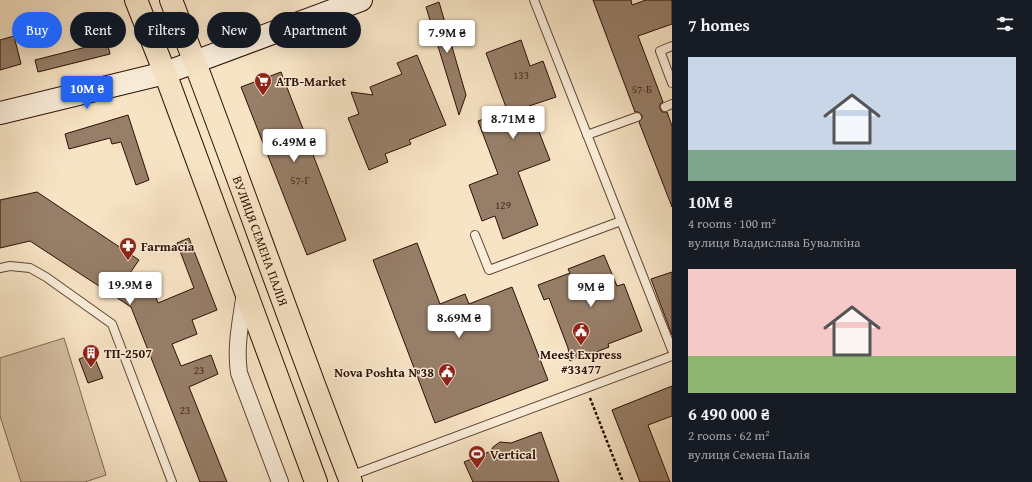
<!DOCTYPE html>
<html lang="en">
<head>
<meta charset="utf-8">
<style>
	body { margin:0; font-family:"Gentium Book Plus",serif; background:#20242c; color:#f1f3f6; height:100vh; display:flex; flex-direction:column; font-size:15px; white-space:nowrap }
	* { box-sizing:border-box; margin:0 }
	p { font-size:13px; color:#9ea1a6 }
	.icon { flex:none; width:22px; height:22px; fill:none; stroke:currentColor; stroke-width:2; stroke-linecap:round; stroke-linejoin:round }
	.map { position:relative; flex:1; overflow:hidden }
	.side { display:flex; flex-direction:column; background:#171b24; width:360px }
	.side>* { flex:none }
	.hud { position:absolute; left:12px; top:12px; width:380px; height:36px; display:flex; gap:8px }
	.price { position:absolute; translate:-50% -34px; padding:0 9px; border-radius:4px; background:#fff; color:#222; font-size:13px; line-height:26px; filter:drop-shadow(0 1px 2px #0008) }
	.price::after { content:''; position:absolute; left:50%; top:24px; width:12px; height:9px; margin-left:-6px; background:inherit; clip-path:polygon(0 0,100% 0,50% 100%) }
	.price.active { background:#2563eb; color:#fff }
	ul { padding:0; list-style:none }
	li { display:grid; align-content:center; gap:8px; height:212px; padding:0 16px }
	li span { display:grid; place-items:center; height:124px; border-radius:0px; color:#555 }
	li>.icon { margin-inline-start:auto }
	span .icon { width:72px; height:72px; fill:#fffc; stroke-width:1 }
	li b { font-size:17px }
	h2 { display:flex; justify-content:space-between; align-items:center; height:48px; padding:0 16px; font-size:17px }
	.pill { padding:0 14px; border-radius:18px; background:#171b24; box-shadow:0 4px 16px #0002; font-size:14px; line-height:36px }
	.pill.active { background:#2563eb; color:#fff }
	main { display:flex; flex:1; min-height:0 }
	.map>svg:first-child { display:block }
	.green { fill:#d5c0a4; stroke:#826854 }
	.building { fill:#977e68; stroke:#2e0f04 }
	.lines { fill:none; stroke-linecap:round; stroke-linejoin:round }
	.lane-casing { stroke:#604434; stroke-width:10 }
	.street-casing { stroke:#604434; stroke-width:18 }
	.secondary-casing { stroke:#2e0f04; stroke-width:24 }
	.primary-casing { stroke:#2e0f04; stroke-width:24 }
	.path { stroke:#2e0f04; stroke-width:2.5; stroke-dasharray:3 2; stroke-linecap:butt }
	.lane { stroke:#faedd9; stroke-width:8 }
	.street { stroke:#faedd9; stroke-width:16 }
	.secondary { stroke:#faedd9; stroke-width:22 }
	.primary { stroke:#f7e4c5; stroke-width:22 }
	.labels { text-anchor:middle; stroke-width:3; stroke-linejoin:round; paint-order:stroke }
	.number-label { font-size:11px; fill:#482b1d }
	.poi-label { font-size:13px; font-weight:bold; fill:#2e0f04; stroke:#faedd9; text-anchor:start }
	.street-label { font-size:13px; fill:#2e0f04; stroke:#faedd9 }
</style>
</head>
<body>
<main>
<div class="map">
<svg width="672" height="482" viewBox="0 0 672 482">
	<rect width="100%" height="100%" fill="#f7e4c5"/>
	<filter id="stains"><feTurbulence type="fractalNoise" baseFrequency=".005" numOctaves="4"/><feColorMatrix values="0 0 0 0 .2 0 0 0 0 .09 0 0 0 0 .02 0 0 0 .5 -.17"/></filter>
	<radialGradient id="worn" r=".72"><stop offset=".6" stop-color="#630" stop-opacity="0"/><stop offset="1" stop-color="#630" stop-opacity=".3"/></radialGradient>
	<path class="green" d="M 64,338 L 106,475 L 85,482 L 21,482 L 0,416 L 0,358 Z"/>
	<g class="building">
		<path d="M 593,0 L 631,0 L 632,5 L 646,0 L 672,0 L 672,24 L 638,36 L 663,102 L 660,104 L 660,109 L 662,112 L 667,112 L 672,126 L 672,207 L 639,122 L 642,118 L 642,115 L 638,112 L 635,112 Z"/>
		<path d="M 439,2 L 466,95 L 459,115 L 426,7 Z"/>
		<path d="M 101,16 L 110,54 L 38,72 L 35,60 L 94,45 L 88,19 Z"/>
		<path d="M 14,36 L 21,64 L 0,70 L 0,40 Z"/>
		<path d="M 521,40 L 530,66 L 543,61 L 556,97 L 529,106 L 550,160 L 518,172 L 538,225 L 503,239 L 495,216 L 482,221 L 469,185 L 498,174 L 478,121 L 507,110 L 486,53 Z"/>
		<path d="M 417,55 L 446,125 L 409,140 L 411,144 L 385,154 L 388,162 L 369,170 L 348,118 L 359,114 L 351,92 L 373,95 L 370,87 L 402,74 L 397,63 Z"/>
		<path d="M 281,72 L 346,240 L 307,255 L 241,87 Z"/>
		<path d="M 128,115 L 149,180 L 136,185 L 121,142 L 112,144 L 110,138 L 69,149 L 65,134 Z"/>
		<path d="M 37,192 L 139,260 L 130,273 L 152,287 L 158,303 L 194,288 L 177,243 L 189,238 L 217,310 L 192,320 L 197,334 L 172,344 L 181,366 L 211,355 L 218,374 L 189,387 L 227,482 L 200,482 L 131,307 L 30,241 L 0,248 L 0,200 Z"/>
		<path d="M 417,243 L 440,304 L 465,294 L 469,304 L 512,287 L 548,380 L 435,423 L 373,260 Z"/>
		<path d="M 604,255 L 617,286 L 624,284 L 642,331 L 608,344 L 609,347 L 591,354 L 590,351 L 570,361 L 568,348 L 549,298 L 544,300 L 538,285 L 570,273 L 568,269 Z"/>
		<path d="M 672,272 L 672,335 L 651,279 Z"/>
		<path d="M 93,354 L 103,378 L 88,383 L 79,359 Z"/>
		<path d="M 672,386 L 672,416 L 648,425 L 670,482 L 640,482 L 612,410 Z"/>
		<path d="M 541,432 L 559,482 L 473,482 L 464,462 L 491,451 L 493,447 L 500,442 L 511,443 Z"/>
	</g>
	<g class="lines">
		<defs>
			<g id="lane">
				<path d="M 534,0 L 672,350"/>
				<path d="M 672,46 L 660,51 L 672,83"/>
				<path d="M 665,107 L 672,104"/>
				<path d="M 587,135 L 637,117"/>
				<path d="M 475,235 L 489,270 L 621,221"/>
				<path d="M 0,268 L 10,266 L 30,268 L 46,277 L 112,324 L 172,482"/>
				<path d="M 350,476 L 672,356"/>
			</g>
			<path id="street" d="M 245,293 C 241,320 235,346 239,373 L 280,482"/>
			<path id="secondary" d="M 0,113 L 165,73 L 361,0"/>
			<g id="primary">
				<path d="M 136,0 L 165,73 L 316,482"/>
				<path id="s1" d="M 171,0 C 233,160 289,322 351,482"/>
			</g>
		</defs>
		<use href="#lane" class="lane-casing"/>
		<use href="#street" class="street-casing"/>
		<use href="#secondary" class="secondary-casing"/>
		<use href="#primary" class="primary-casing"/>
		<path class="path" d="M 590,398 L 623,482"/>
		<use href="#lane" class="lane"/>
		<use href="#street" class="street"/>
		<use href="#secondary" class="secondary"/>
		<use href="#primary" class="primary"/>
	</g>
	<defs>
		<symbol id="supermarket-pin" viewBox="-11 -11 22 30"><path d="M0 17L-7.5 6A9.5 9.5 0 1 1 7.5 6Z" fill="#8f2418" stroke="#faedd9"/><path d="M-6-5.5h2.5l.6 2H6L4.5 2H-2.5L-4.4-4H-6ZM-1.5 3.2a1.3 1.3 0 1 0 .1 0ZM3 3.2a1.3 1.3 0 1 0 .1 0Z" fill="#fff"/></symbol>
		<symbol id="pharmacy-pin" viewBox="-11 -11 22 30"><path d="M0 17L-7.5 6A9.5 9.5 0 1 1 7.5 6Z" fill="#8f2418" stroke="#faedd9"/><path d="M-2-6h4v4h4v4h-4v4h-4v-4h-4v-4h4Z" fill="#fff"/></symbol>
		<symbol id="civic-pin" viewBox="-11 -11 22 30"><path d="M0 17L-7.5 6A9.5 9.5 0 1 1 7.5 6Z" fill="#8f2418" stroke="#faedd9"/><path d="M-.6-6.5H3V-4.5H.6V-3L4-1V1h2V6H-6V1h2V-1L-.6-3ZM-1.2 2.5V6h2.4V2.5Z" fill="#fff"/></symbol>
		<symbol id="building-pin" viewBox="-11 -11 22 30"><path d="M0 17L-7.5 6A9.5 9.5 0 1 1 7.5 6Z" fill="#8f2418" stroke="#faedd9"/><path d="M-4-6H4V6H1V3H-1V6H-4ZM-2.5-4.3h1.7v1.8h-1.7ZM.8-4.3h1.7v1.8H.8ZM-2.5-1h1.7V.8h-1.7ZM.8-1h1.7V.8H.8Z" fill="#fff"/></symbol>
		<symbol id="stadium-pin" viewBox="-11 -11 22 30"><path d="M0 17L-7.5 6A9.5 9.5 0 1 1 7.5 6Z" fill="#8f2418" stroke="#faedd9"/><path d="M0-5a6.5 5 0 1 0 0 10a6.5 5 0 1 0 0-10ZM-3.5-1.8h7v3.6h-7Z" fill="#fff"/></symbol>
	</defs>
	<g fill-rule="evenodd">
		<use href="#supermarket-pin" x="253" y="71" width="20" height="27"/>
		<use href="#pharmacy-pin" x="118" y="236" width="20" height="27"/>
		<use href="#civic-pin" x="571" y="321" width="20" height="27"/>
		<use href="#building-pin" x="81" y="343" width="20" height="27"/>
		<use href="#civic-pin" x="437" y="362" width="20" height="27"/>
		<use href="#stadium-pin" x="467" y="444" width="20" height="27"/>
	</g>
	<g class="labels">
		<g class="number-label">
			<text x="521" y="79">133</text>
			<text x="642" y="93">57-Б</text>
			<text x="300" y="184">57-Г</text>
			<text x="503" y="209">129</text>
			<text x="199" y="374">23</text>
			<text x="185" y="414">23</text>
		</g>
		<g class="poi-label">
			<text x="276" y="86">ATB-Market</text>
			<text x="141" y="251">Farmacia</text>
			<text x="104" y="358">ТП-2507</text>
			<text x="581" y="359" text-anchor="middle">Meest Express<tspan x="581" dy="15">#33477</tspan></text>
			<text x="434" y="377" text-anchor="end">Nova Poshta №38</text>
			<text x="490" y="459">Vertical</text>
		</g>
		<g class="street-label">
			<text dy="5" stroke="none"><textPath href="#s1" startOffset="257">ВУЛИЦЯ СЕМЕНА ПАЛІЯ</textPath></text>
		</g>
	</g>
	<rect width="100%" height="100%" filter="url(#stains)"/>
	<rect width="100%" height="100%" fill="url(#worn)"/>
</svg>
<b class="price" style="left:447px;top:54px">7.9M ₴</b>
<b class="price active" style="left:87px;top:110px">10M ₴</b>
<b class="price" style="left:513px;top:140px">8.71M ₴</b>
<b class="price" style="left:294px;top:163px">6.49M ₴</b>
<b class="price" style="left:130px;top:306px">19.9M ₴</b>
<b class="price" style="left:591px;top:308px">9M ₴</b>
<b class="price" style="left:459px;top:339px">8.69M ₴</b>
<div class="hud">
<a class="pill active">Buy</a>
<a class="pill">Rent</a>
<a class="pill">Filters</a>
<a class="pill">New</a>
<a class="pill">Apartment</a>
</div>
</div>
<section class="side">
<h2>7 homes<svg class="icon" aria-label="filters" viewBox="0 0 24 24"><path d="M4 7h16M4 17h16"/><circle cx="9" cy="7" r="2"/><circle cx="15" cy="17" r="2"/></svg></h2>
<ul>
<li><span style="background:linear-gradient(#c9d6e8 75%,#7fa58c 0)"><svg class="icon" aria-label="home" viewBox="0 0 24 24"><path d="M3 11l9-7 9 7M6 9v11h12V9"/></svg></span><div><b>10M ₴</b><p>4 rooms · 100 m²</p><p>вулиця Владислава Бувалкіна</p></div></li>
<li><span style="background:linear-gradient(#f6c9c9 70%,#8fb573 0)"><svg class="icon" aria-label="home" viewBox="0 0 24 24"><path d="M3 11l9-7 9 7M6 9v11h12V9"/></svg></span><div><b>6 490 000 ₴</b><p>2 rooms · 62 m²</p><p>вулиця Семена Палія</p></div></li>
</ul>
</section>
</main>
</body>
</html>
